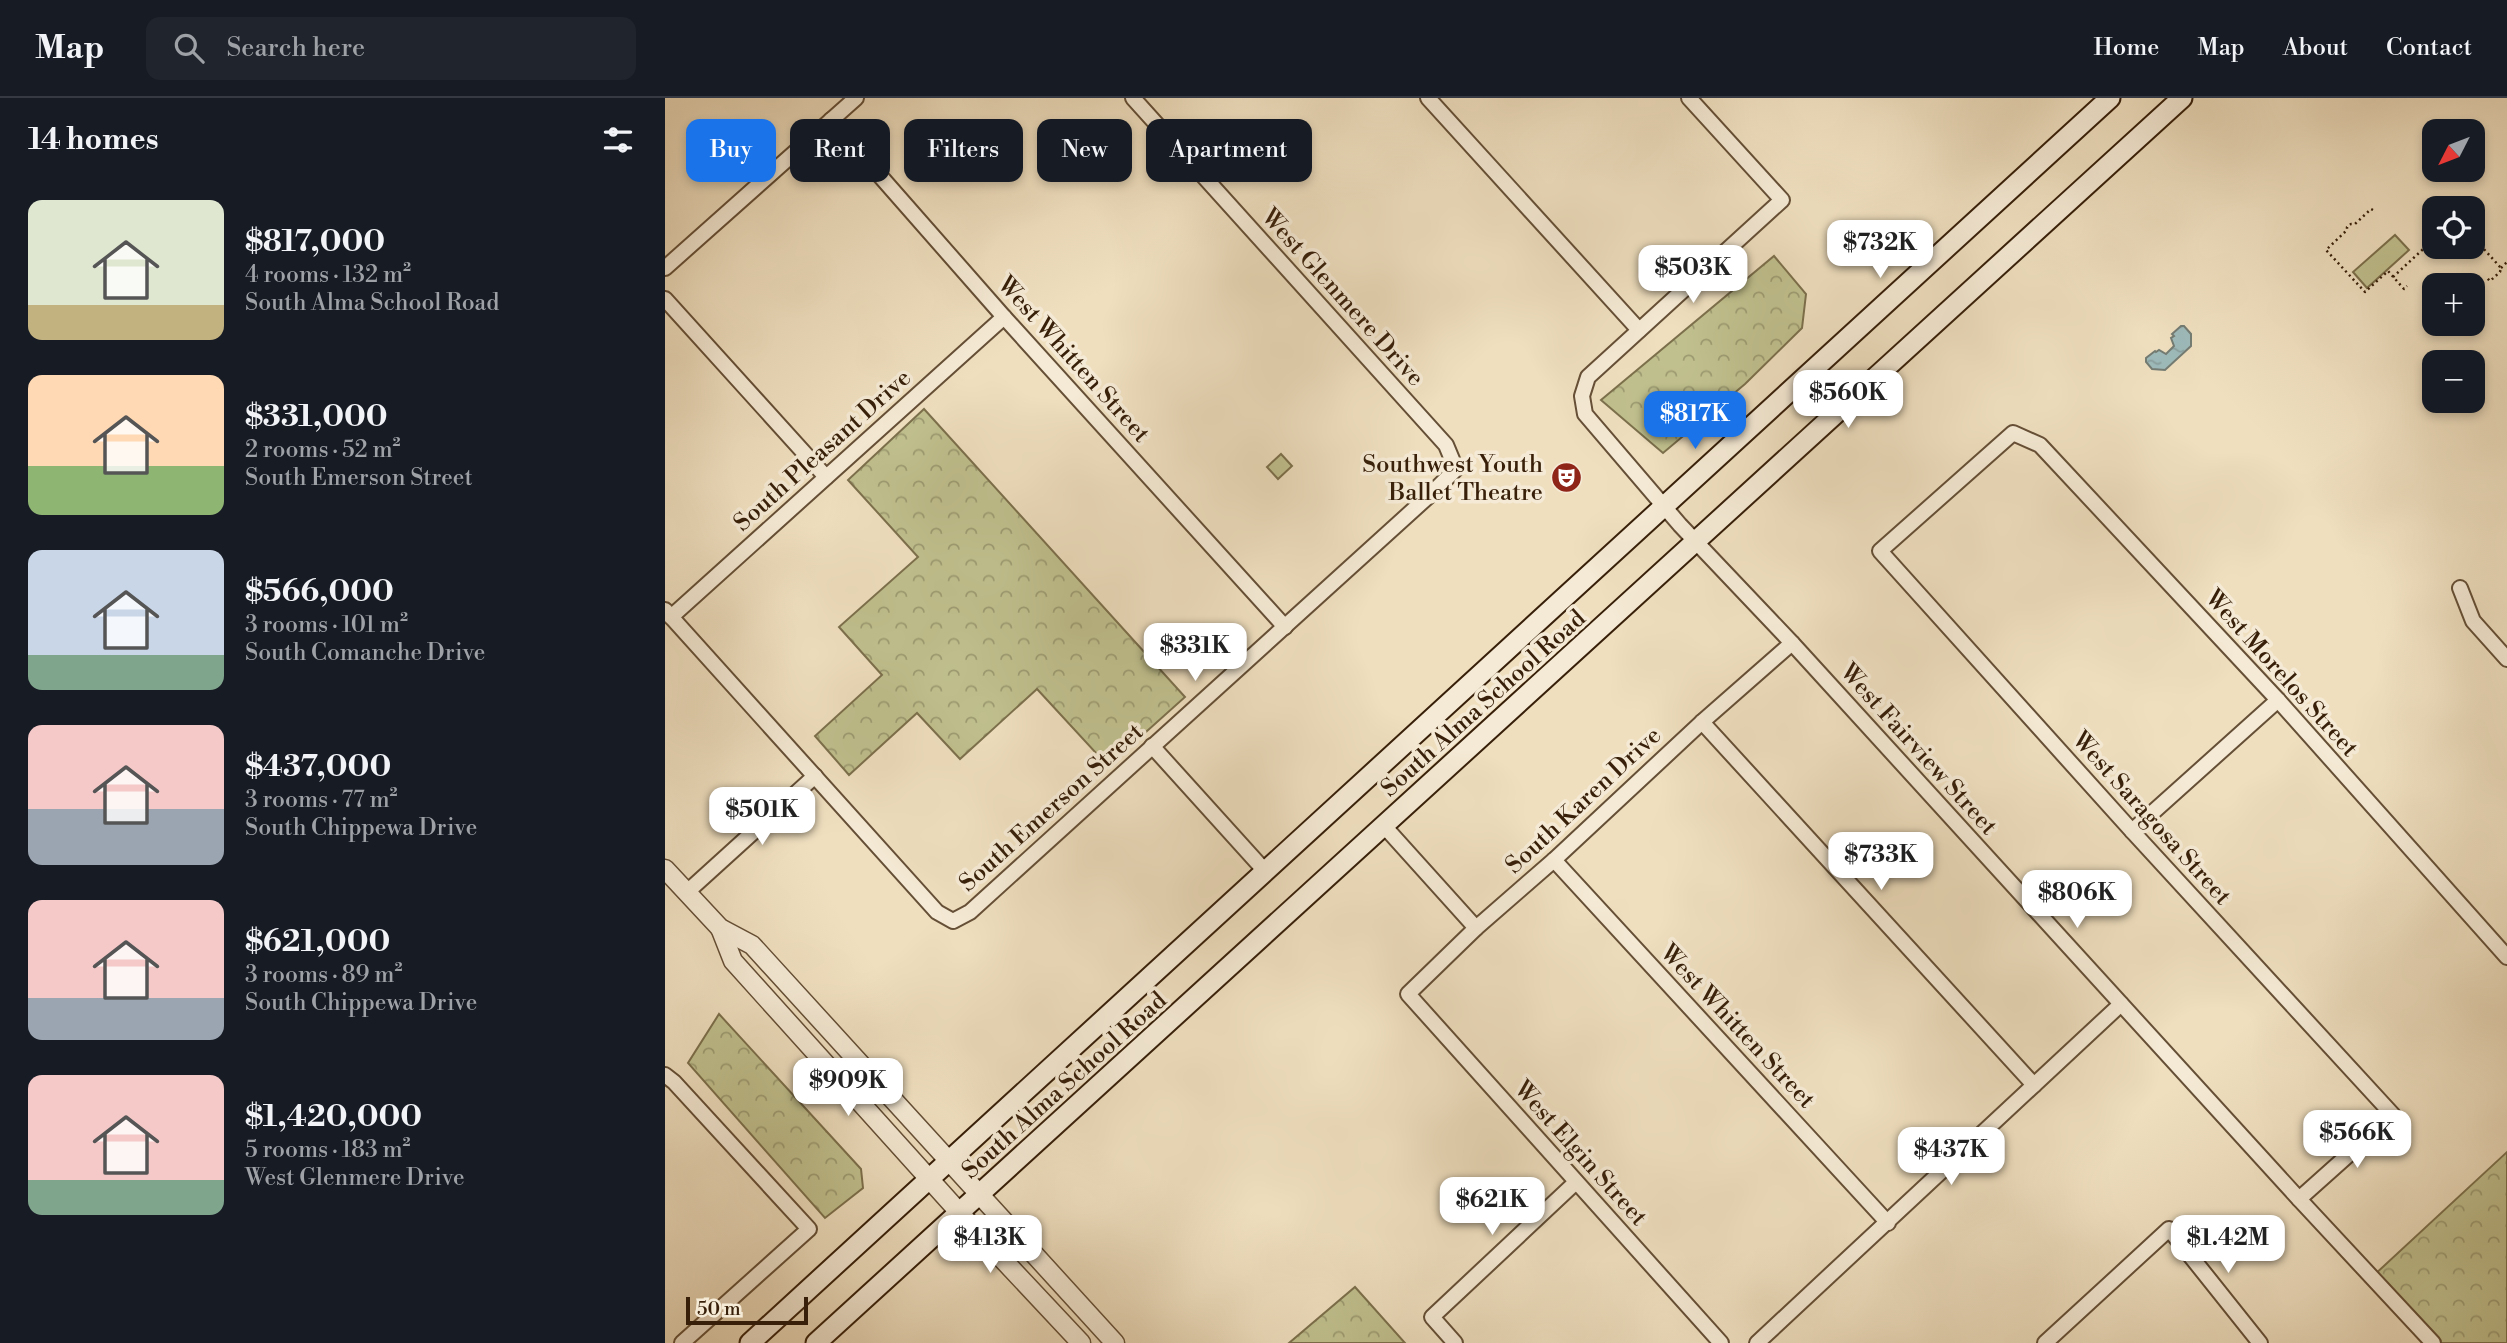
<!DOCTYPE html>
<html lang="en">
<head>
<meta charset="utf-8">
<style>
	body { margin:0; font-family:"Libre Bodoni",serif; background:#20242c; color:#f1f3f6; height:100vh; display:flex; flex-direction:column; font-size:26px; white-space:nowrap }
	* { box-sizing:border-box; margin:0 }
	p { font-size:23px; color:#9ea1a6 }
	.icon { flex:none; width:38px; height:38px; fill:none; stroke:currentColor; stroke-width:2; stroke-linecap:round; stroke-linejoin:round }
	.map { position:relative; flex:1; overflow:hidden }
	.drawer { display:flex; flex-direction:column; background:#171b24; width:665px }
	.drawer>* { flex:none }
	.guide { position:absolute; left:21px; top:21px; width:665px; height:63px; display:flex; gap:14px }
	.needle { width:46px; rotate:228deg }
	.tools { position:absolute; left:1757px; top:21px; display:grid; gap:14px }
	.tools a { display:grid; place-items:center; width:63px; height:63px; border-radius:14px; background:#171b24; box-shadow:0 4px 10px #0003; font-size:35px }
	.scale { position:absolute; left:21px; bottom:18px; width:122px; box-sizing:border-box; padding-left:7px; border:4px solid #371f09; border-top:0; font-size:19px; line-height:24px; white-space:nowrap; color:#371f09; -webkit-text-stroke:5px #f5ead5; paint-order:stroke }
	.price { position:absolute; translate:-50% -60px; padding:0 16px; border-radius:14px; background:#fff; color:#222; font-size:23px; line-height:46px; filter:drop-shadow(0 2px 4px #0008) }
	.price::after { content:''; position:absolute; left:50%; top:42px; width:21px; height:16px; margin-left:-10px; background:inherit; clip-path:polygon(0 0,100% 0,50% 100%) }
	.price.current { background:#1a73e8; color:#fff }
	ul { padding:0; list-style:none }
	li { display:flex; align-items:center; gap:21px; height:175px; padding:0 28px }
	li span { display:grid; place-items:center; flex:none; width:196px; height:140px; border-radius:14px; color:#555 }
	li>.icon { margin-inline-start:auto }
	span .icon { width:84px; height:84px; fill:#fffc; stroke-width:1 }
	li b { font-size:30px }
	h2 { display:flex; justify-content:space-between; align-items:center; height:84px; padding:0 28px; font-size:30px }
	.pill { padding:0 24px; border-radius:14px; background:#171b24; box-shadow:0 4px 10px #0003; font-size:24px; line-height:63px }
	.pill.current { background:#1a73e8; color:#fff }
	header { display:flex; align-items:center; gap:42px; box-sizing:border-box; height:98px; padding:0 35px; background:#171b24; border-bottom:2px solid #363941 }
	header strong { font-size:33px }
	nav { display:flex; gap:38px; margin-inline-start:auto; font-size:24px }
	.search { width:490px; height:63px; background:#20242c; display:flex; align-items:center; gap:18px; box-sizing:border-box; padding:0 24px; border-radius:14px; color:#9ea1a6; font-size:26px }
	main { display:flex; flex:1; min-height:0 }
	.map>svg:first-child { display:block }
	.green { fill:#c0c08e; stroke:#7c704c; stroke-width:2 }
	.park { fill:url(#park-crowns); stroke:#7c704c; stroke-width:2 }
	.water { fill:url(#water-ripples); stroke:#747c73; stroke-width:2 }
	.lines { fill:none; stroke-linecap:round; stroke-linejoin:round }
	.minor-casing { stroke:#654f36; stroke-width:18 }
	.tertiary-casing { stroke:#654f36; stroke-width:21 }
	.secondary-casing { stroke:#371f09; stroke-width:23 }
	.path { stroke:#371f09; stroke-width:2.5; stroke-dasharray:2 3.5; stroke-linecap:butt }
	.minor { stroke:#f5ead5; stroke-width:14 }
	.tertiary { stroke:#f5ead5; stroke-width:18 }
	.secondary { stroke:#f5ead5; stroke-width:19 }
	.labels { text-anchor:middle; stroke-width:7; stroke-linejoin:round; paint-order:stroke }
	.street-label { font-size:24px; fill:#371f09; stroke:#f5ead5 }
	.poi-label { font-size:24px; fill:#371f09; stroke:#f5ead5; text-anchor:end }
</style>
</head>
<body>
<header>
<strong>Map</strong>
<div class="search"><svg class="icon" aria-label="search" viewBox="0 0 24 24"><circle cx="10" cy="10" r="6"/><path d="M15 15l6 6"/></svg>Search here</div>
<nav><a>Home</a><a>Map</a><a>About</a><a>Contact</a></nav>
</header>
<main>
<section class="drawer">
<h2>14 homes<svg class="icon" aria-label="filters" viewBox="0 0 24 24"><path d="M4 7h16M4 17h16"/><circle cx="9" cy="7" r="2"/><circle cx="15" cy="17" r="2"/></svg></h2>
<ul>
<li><span style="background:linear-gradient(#dfe7d0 75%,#c2b280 0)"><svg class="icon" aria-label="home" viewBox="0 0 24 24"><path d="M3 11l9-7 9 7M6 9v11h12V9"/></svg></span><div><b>$817,000</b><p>4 rooms · 132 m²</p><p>South Alma School Road</p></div></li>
<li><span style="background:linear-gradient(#ffd9b3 65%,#8fb573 0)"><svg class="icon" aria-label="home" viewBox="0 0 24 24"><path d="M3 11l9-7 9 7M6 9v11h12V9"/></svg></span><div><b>$331,000</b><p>2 rooms · 52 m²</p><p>South Emerson Street</p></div></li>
<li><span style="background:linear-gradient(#c9d6e8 75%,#7fa58c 0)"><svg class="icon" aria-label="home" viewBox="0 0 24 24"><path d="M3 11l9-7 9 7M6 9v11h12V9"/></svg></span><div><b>$566,000</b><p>3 rooms · 101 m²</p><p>South Comanche Drive</p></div></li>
<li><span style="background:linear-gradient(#f6c9c9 60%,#9aa5b1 0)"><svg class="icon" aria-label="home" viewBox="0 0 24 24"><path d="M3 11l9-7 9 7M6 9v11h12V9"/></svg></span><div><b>$437,000</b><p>3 rooms · 77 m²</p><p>South Chippewa Drive</p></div></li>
<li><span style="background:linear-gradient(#f6c9c9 70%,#9aa5b1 0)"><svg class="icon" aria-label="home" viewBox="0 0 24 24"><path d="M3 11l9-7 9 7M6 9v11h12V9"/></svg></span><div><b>$621,000</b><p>3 rooms · 89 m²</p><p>South Chippewa Drive</p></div></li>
<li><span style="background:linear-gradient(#f6c9c9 75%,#7fa58c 0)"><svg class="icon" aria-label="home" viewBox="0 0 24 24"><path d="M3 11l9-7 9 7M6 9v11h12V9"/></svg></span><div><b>$1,420,000</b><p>5 rooms · 183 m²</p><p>West Glenmere Drive</p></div></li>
</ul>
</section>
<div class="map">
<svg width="1842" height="1245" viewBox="0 0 1842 1245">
	<defs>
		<pattern id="park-crowns" width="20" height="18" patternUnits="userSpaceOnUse" patternTransform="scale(1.75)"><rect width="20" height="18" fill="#c0c08e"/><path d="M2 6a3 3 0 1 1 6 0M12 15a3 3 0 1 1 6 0" fill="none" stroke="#9d9b72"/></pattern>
		<pattern id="water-ripples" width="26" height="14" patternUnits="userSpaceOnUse" patternTransform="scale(1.75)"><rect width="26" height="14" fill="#9dbaba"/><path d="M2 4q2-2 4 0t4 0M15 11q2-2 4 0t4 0" fill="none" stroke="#889f9f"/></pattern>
	</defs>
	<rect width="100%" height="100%" fill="#efdfbf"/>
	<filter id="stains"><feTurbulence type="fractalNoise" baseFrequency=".00286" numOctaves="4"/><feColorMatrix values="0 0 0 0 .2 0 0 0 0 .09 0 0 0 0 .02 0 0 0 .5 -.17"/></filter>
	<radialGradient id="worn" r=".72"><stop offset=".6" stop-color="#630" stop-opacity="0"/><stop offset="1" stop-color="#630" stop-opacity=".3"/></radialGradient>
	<g class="green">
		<path d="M 1730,137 L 1744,152 L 1702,190 L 1688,174 Z"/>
		<path d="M 616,356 L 627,368 L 613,381 L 602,369 Z"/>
	</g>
	<g class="park">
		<path d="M 1109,158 L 1141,196 L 1137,230 L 1080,286 L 998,355 L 936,302 Z"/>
		<path d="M 259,311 L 520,599 L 443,668 L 372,591 L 295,661 L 252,615 L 184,677 L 150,638 L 217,577 L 174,529 L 253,459 L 183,382 Z"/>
		<path d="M 54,916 L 196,1071 L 198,1090 L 160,1120 L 23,965 Z"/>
		<path d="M 1842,1054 L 1842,1245 L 1768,1245 L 1707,1179 Z"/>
		<path d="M 690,1189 L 740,1245 L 624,1245 Z"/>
	</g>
	<path class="water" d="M 1516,228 L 1519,228 L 1526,236 L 1526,248 L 1500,272 L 1487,271 L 1481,264 L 1481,260 L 1490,253 L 1491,254 L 1494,252 L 1501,256 L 1509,248 L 1506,240 L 1509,238 L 1507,236 Z"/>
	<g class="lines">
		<defs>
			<g id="minor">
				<path d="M 763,0 L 974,232"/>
				<path d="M 1024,0 L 1117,102 L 923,279 L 917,298 L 920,316 L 1015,427 L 1127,545 L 1634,1101 L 1768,1245"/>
				<path d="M 166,22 L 339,219 L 620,529"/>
				<path d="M 0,170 L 191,0"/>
				<path d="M 0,201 L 161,379"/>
				<path d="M 1795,490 L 1808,523 L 1842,561"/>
				<path d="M 0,512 L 272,814 L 288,823 L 305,814 L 767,395 L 791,371 L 781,347 L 468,0"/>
				<path d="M 6,519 L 339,219"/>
				<path d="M 1037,624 L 1369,987"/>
				<path d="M 487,648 L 600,773"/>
				<path d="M 720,729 L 811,830"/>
				<path d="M 1467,733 L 1613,602"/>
				<path d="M 889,762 L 1223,1125"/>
				<path d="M 21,795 L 150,678"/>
				<path d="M 0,977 L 9,984 L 144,1131 L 17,1245"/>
				<path d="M 1634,1101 L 1728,1017 L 1467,733 L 1215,453 L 1348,335 L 1375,347 L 1613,602 L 1842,859"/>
				<path d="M 790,1245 L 767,1219 L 911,1084"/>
				<path d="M 1056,1245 L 743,896 L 811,830 L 889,762 L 1037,624 L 1127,545"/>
				<path d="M 1092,1245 L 1456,906"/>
				<path d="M 1380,1245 L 1504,1131 L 1595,1245"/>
			</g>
			<g id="tertiary">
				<path d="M 0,771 L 55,830 L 87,847 L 450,1245"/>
				<path d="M 55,830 L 68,863 L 312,1134 L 416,1245"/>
			</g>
			<g id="secondary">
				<path d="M 85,1245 L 1445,0"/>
				<path d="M 151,1245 L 1517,0"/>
			</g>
		</defs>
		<use href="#minor" class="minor-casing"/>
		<use href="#tertiary" class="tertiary-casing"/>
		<use href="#secondary" class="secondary-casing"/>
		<g class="path">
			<path d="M 1708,112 L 1706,111 L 1690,126 L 1686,126 L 1682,129 L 1682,132 L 1661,152 L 1700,194 L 1723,173 L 1739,191 L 1742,188"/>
			<path d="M 1808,139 L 1836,170 L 1835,174 L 1825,183 L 1821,179"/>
			<path d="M 1836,170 L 1842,164"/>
			<path d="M 1728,179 L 1769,141"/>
		</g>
		<use href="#minor" class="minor"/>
		<use href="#tertiary" class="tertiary"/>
		<use href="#secondary" class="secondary"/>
	</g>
	<defs>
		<symbol id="theatre-disc" viewBox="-11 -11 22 22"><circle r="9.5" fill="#8f2418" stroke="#f5ead5"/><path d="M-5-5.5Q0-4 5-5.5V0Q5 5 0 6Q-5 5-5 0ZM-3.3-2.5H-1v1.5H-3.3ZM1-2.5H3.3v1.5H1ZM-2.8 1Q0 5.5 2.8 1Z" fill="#fff"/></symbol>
	</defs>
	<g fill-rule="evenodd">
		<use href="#theatre-disc" x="884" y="362" width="35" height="35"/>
	</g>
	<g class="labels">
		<g class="street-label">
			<text transform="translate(678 199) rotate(48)" y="8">West Glenmere Drive</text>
			<text transform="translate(409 261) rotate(48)" y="8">West Whitten Street</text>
			<text transform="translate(157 352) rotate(-42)" y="8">South Pleasant Drive</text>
			<text transform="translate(1617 575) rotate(48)" y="8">West Morelos Street</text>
			<text transform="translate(818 605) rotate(-42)" y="8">South Alma School Road</text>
			<text transform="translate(1254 651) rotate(48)" y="8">West Fairview Street</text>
			<text transform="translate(918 702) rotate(-43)" y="8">South Karen Drive</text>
			<text transform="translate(386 709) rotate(-42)" y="8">South Emerson Street</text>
			<text transform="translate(1487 720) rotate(48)" y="8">West Saragosa Street</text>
			<text transform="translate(1073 928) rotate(47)" y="8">West Whitten Street</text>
			<text transform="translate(399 987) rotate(-42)" y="8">South Alma School Road</text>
			<text transform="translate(916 1055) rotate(48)" y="8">West Elgin Street</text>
		</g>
		<g class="poi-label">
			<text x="878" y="374">Southwest Youth<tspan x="878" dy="28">Ballet Theatre</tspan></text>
		</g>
	</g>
	<rect width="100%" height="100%" filter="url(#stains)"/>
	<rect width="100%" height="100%" fill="url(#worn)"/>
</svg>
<div class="tools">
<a><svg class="needle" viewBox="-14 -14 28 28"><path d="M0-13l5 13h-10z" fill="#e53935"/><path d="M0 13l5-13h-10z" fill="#9ea1a6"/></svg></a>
<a><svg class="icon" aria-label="locate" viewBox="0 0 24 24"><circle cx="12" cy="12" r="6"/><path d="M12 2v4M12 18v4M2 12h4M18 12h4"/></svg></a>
<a>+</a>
<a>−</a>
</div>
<div class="scale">50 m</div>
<b class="price" style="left:1215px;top:182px">$732K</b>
<b class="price" style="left:1028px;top:207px">$503K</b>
<b class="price" style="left:1183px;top:332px">$560K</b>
<b class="price current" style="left:1030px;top:353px">$817K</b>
<b class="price" style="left:530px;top:585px">$331K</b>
<b class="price" style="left:97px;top:749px">$501K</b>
<b class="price" style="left:1216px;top:794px">$733K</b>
<b class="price" style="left:1412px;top:832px">$806K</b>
<b class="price" style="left:183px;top:1020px">$909K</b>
<b class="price" style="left:1692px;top:1072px">$566K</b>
<b class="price" style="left:1286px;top:1089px">$437K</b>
<b class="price" style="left:827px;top:1139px">$621K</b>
<b class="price" style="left:325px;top:1177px">$413K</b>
<b class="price" style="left:1563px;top:1177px">$1.42M</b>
<div class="guide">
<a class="pill current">Buy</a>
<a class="pill">Rent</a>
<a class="pill">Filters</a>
<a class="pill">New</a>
<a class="pill">Apartment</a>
</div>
</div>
</main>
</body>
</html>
